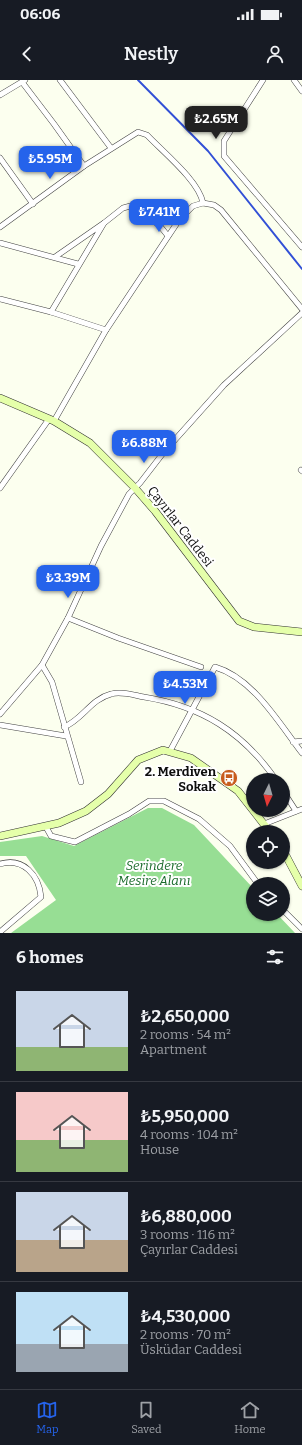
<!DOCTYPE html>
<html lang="en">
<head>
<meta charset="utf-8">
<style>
	body { margin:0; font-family:Bitter,serif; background:#20242c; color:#f1f3f6; height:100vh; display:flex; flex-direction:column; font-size:15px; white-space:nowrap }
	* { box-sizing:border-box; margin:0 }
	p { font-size:13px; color:#9ea1a6 }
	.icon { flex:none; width:22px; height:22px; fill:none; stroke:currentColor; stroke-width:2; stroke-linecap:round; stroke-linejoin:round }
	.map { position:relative; height:853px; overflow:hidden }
	.sheet { display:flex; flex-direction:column; background:#171b24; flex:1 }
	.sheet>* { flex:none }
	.needle { width:26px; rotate:185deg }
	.controls { position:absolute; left:246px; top:693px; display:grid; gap:8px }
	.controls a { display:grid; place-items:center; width:44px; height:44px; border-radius:50%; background:#171b24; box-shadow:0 1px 3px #0004; font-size:20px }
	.price { position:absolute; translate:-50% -34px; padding:0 9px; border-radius:8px; background:#2563eb; color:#fff; font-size:13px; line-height:26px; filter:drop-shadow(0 1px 2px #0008) }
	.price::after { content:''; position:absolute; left:50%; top:24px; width:12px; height:9px; margin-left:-6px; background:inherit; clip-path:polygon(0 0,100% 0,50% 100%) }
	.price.current { background:#222; color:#fff }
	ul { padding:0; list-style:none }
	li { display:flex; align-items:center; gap:12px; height:100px; padding:0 16px }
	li+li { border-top:1px solid #363941 }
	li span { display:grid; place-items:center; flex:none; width:112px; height:80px; border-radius:0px; color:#555 }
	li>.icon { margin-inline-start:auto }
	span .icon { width:48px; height:48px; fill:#fffc; stroke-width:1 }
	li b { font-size:17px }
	h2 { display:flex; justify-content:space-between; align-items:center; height:48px; padding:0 16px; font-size:17px }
	.status { display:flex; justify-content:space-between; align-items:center; height:28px; padding:0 20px; background:#171b24; direction:ltr }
	.status svg { height:11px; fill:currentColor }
	header { display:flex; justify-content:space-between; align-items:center; height:52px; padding:0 16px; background:#171b24; font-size:18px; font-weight:600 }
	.tabs { display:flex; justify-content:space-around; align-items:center; height:56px; border-top:1px solid #363941; background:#171b24; font-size:11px; color:#9ea1a6 }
	.tabs a { display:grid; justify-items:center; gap:2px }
	.tabs .current { color:#2563eb }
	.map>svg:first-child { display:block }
	.forest { fill:#97de94 }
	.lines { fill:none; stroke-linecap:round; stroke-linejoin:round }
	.stream { stroke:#3250d6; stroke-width:2 }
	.street-casing { stroke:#414141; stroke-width:6 }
	.secondary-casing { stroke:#303030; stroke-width:8 }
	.street { stroke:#fff; stroke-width:5 }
	.secondary { stroke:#e5ffaa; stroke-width:7 }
	.labels { text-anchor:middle; stroke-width:4; stroke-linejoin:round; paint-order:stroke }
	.street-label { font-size:13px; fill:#0e0e0e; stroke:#fff }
	.poi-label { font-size:13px; font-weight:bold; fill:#0e0e0e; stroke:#fff; text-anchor:end }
	.park-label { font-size:13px; font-style:italic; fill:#1a6b2b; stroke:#fff }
</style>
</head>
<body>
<div class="status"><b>06:06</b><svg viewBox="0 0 49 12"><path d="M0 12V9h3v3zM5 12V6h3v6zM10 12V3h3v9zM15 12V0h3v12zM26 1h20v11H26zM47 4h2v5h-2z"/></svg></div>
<header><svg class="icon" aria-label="back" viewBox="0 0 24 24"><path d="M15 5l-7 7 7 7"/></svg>Nestly<svg class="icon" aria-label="person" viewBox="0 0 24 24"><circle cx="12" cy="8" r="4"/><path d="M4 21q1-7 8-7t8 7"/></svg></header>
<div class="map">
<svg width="302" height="853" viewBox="0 0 302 853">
	<rect width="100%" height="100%" fill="#fcffef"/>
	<path class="forest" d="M 148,728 L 162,728 L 194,745 L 253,808 L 253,834 L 277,834 L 295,853 L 11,853 L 56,820 L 26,776 L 0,776 L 0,762 L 42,756 L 74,766 Z"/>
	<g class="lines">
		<path class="stream" d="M 138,0 L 208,71 L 302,189"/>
		<defs>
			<g id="street">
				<path d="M 60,0 L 111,68"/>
				<path d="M 263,0 L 224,61 L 224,76 L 302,167"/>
				<path d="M 294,0 L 302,11"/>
				<path d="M 22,2 L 54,44 L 84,86"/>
				<path d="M 0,15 L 25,0"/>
				<path d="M 0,78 L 33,124"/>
				<path d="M 104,143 L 123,128 L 134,125 L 160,146 L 168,156"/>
				<path d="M 0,147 L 84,86 L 138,52 L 147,55 C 163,72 199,101 203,123"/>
				<path d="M 0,163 L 78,184"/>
				<path d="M 0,219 L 51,232 L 106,250"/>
				<path d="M 51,232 L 104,143 L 55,177"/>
				<path d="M 54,341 L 106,250 L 179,140 L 193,126 L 203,123 L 214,125 L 221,130 L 302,229"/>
				<path d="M 301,390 L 302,391"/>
				<path d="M 0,408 L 49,339"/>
				<path d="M 68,538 L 118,558 L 201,587"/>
				<path d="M 42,585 L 52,602 L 81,702"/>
				<path d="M 0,634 L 42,585 L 68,538 L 101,466 L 129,414 L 140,403 L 164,372 L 224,305 L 302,233"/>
				<path d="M 0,645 L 66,656"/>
				<path d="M 64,647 C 82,640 91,619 111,614 C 121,611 133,615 144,617 C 201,626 243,652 276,700"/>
				<path d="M 293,662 L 302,661"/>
				<path d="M 170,671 L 215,587 C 253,598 279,643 302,673"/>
				<path d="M 283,711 L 296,731"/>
				<path d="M 264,744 L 302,729"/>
				<path d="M 46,747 L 51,756 L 75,762 L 129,734 L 149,721 L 164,721 L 199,739 L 230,766 L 258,804"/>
				<path d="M 0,784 C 23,777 39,795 41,817 L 0,852"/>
				<path d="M 283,830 L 302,849"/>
			</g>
			<g id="secondary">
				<path d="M 0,318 L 54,341 L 90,363 L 135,408 L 155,431 L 239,541 L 254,547 L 302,552"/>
				<path d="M 0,756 L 59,743 L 86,731 L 108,714 L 138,680 L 163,670 L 191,678 L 238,711 L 270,752"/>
				<path d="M 283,770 L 302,806"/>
			</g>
		</defs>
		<use href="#street" class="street-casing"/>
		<use href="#secondary" class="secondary-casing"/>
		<use href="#street" class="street"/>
		<use href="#secondary" class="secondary"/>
	</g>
	<defs>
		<symbol id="bus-disc" viewBox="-11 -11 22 22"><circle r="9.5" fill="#c85c1c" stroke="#fff"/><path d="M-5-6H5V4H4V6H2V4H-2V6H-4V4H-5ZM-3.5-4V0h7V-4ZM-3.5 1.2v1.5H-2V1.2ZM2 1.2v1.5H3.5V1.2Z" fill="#fff"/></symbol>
	</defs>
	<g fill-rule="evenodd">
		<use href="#bus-disc" x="219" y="688" width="20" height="20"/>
	</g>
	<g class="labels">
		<g class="street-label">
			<text transform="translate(181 446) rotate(52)" y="5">Çayırlar Caddesi</text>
		</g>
		<g class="poi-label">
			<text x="216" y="696">2. Merdiven<tspan x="216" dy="15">Sokak</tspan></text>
		</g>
		<g class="park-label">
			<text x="154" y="790">Serindere<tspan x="154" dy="15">Mesire Alanı</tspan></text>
		</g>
	</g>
</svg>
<div class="controls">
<a><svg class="needle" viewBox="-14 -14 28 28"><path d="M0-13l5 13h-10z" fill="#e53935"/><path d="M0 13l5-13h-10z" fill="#9ea1a6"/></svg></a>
<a><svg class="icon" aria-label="locate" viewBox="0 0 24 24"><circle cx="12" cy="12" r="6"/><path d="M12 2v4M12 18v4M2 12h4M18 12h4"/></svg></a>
<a><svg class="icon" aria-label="layers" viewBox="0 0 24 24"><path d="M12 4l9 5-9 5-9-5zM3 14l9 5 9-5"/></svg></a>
</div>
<b class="price current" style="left:216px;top:60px">₺2.65M</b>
<b class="price" style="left:50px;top:100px">₺5.95M</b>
<b class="price" style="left:159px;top:153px">₺7.41M</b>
<b class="price" style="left:144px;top:384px">₺6.88M</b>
<b class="price" style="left:68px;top:519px">₺3.39M</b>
<b class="price" style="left:185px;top:625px">₺4.53M</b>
</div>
<section class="sheet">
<h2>6 homes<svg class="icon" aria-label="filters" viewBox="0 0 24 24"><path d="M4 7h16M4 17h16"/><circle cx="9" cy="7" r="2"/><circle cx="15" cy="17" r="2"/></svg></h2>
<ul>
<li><span style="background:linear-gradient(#c9d6e8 70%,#8fb573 0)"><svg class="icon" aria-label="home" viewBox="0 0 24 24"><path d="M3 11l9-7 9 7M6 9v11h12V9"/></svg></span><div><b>₺2,650,000</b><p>2 rooms · 54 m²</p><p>Apartment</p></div></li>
<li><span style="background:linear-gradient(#f6c9c9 60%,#8fb573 0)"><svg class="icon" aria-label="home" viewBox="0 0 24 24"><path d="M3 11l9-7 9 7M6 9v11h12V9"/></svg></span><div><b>₺5,950,000</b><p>4 rooms · 104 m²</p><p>House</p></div></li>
<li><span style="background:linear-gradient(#c9d6e8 60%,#b9a48a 0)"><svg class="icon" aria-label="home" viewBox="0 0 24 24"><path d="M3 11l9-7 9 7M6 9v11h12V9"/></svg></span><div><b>₺6,880,000</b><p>3 rooms · 116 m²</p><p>Çayırlar Caddesi</p></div></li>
<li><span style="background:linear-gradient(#bfe0f5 65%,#9aa5b1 0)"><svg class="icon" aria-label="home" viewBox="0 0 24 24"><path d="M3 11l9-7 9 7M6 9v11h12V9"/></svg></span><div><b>₺4,530,000</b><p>2 rooms · 70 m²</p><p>Üsküdar Caddesi</p></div></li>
</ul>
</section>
<nav class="tabs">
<a class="current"><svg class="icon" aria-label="map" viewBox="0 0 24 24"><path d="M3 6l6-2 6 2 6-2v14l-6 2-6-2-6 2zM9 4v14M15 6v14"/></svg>Map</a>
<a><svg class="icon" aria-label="saved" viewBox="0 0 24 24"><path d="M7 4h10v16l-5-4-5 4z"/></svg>Saved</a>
<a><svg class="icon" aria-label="home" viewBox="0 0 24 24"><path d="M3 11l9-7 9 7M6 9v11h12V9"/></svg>Home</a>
</nav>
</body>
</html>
